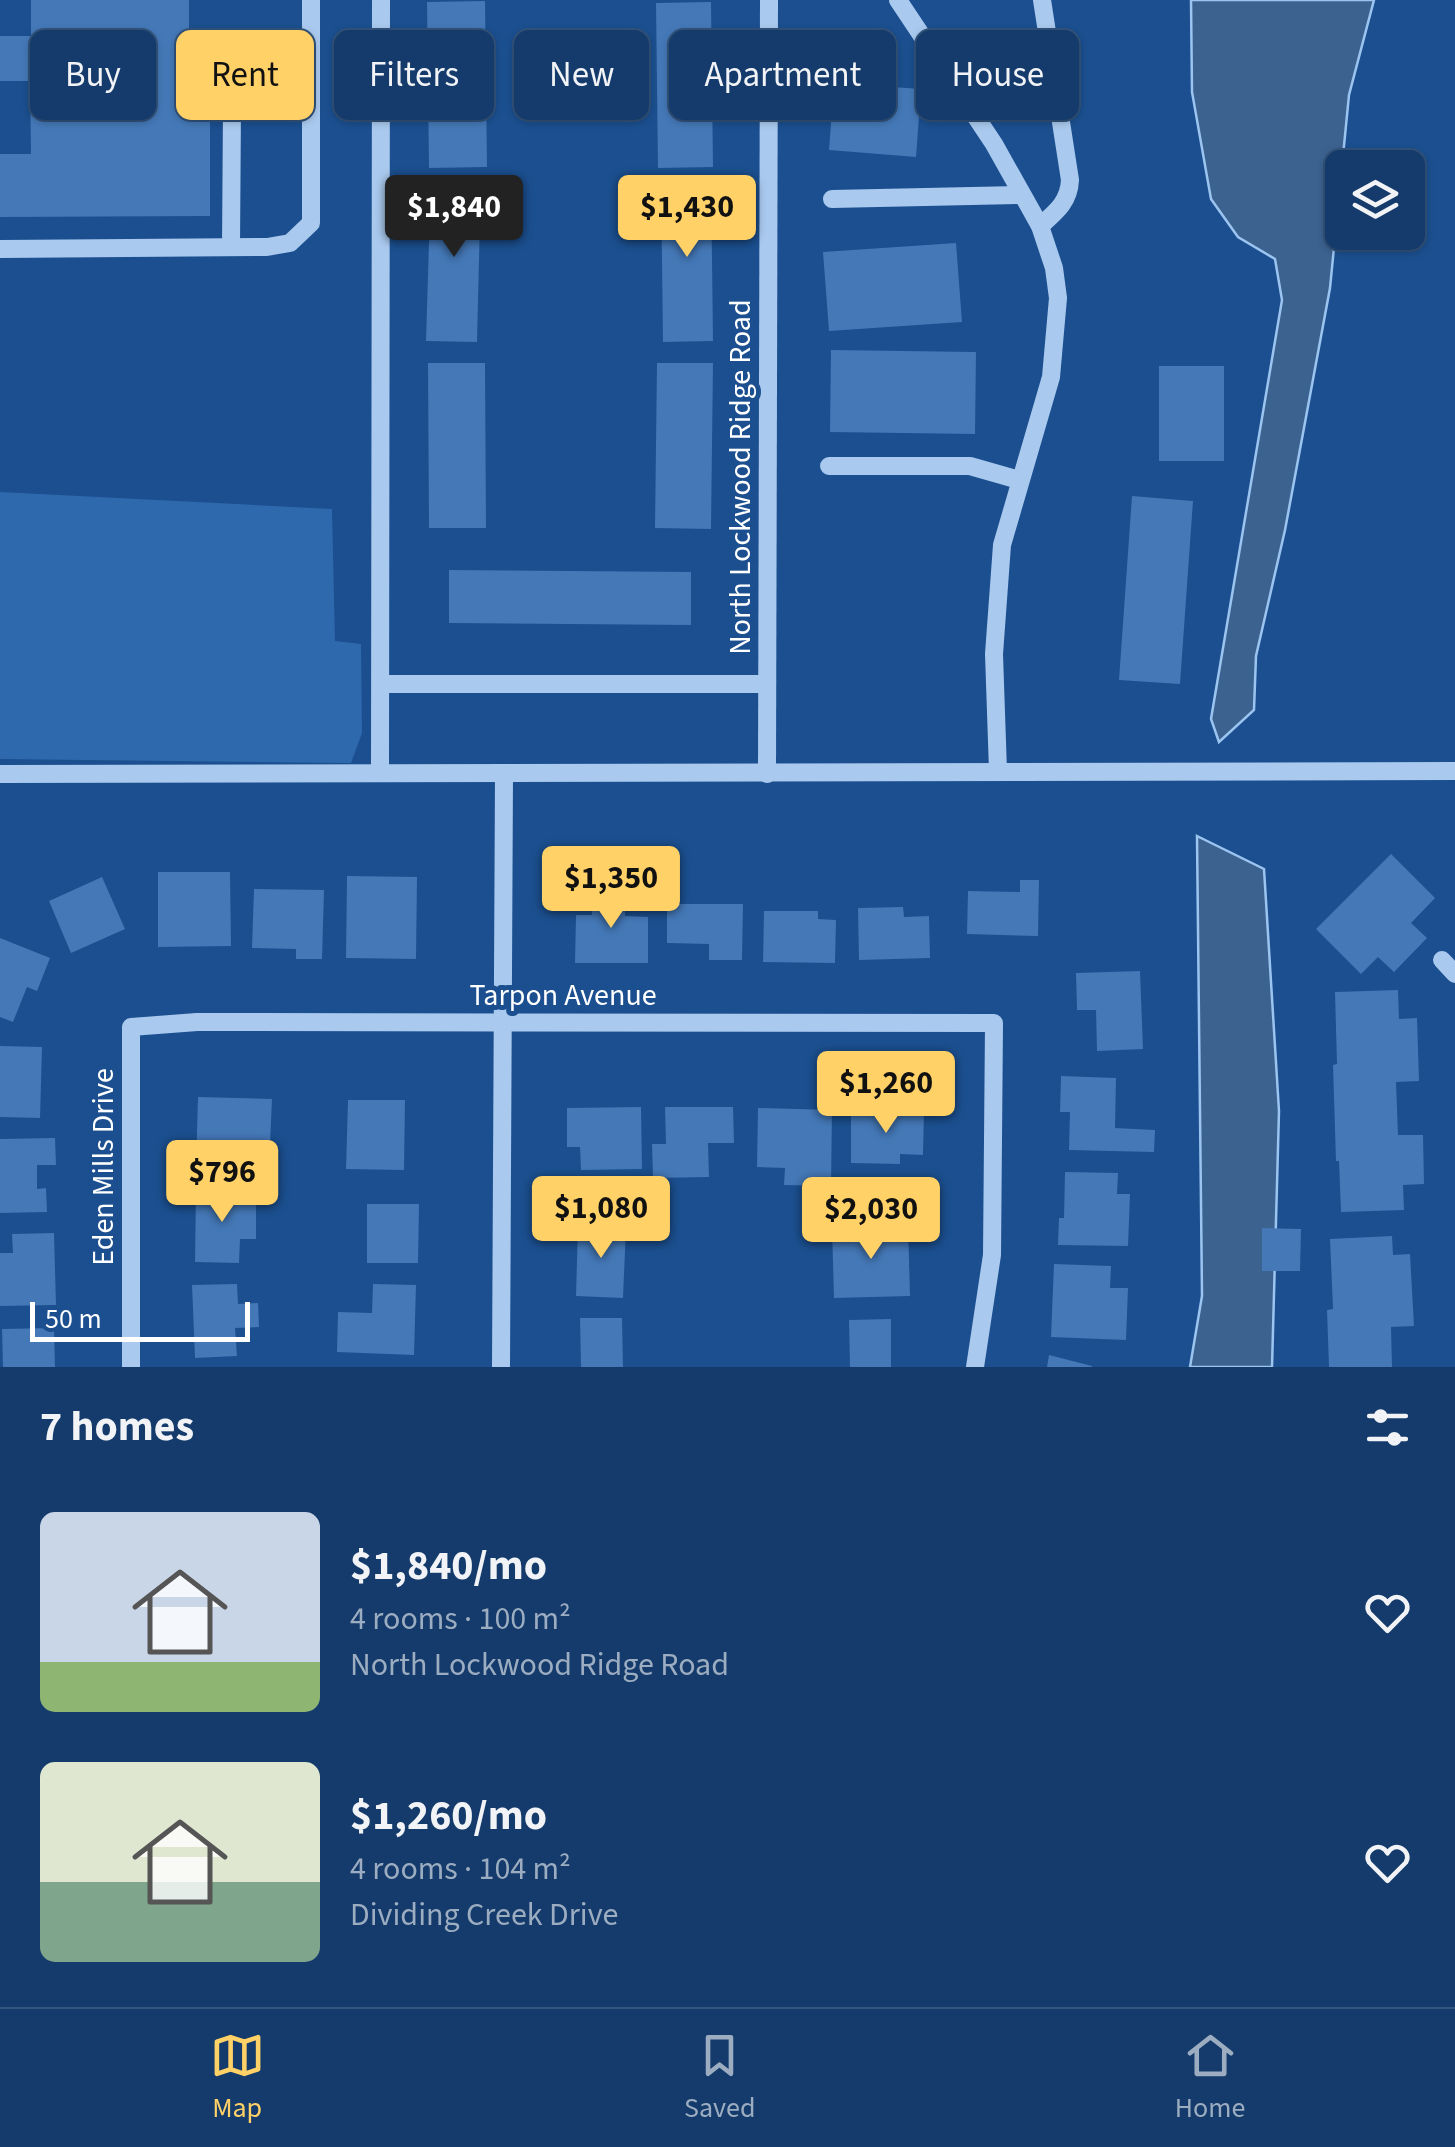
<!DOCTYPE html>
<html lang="en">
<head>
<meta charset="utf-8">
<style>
	body { margin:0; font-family:"Source Sans 3",sans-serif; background:#1d4271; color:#f1f3f6; height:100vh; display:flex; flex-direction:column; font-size:38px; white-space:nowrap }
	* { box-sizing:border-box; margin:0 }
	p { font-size:32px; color:#9dadc1 }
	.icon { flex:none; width:55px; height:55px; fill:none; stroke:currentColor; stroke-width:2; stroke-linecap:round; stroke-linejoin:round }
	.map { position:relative; height:1367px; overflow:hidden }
	.details { display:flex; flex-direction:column; background:#143b6b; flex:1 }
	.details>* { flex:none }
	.banner { position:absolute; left:30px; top:30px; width:1395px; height:90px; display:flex; gap:20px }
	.tools { position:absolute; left:1325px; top:150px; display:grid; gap:20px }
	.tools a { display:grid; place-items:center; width:100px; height:100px; border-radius:15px; background:#143b6b; box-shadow:0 2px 8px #0004,0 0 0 2px #33557e; font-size:50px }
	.scale { position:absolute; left:30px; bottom:25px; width:220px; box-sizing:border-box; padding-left:10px; border:5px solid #fff; border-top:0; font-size:28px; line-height:35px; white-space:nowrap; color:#fff; -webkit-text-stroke:8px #1b4f8f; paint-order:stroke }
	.price { position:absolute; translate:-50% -85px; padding:0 22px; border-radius:10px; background:#ffd166; color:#111; font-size:32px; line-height:65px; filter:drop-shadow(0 2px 5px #0008) }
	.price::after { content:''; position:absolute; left:50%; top:60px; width:30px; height:22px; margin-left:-15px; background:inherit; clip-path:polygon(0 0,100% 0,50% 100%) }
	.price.selected { background:#222; color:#fff }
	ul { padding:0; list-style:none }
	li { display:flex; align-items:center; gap:30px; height:250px; padding:0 40px }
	li span { display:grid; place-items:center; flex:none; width:280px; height:200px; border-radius:15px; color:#555 }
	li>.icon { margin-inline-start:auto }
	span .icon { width:120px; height:120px; fill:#fffc; stroke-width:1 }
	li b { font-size:42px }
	h2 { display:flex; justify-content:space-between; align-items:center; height:120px; padding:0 40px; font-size:42px }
	.pill { padding:0 35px; border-radius:15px; background:#143b6b; box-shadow:0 2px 8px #0004,0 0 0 2px #33557e; font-size:35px; line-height:90px }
	.pill.selected { background:#ffd166; color:#111 }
	.tab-bar { display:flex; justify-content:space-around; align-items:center; height:140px; border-top:2px solid #33557e; background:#143b6b; font-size:28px; color:#9dadc1 }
	.tab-bar a { display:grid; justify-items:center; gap:5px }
	.tab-bar .selected { color:#ffd166 }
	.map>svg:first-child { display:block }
	.green { fill:#2e69ad }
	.water { fill:#3c6290; stroke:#9cc4f0; stroke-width:2.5 }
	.building { fill:#4478b7 }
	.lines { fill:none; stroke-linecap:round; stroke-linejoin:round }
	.minor { stroke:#a9c9ee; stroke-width:18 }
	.labels { text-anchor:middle; stroke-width:10; stroke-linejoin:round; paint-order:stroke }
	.street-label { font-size:30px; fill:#fff; stroke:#1b4f8f }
</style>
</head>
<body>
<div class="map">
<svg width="1455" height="1367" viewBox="0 0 1455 1367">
	<rect width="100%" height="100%" fill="#1b4f8f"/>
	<path class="green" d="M 0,492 L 332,509 L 335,641 L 361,644 L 362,733 L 351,763 L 0,759 Z"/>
	<g class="water">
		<path d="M 1191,0 L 1374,0 L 1349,95 L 1330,288 L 1285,530 L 1256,656 L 1254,710 L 1219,742 L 1211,719 L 1282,300 L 1275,259 L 1238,237 L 1211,199 L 1192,92 Z"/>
		<path d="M 1197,836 L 1264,869 L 1279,1111 L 1272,1367 L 1190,1367 L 1202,1296 Z"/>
	</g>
	<g class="building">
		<path d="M 31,0 L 189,0 L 189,31 L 210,31 L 210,216 L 0,217 L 0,154 L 31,154 L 30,81 L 0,81 L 0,36 L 31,36 Z"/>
		<path d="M 485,1 L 487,167 L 429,168 L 427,2 Z"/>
		<path d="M 711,2 L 713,167 L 658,168 L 656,3 Z"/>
		<path d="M 834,83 L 921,89 L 916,157 L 829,150 Z"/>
		<path d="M 431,177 L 481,178 L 477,342 L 426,341 Z"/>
		<path d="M 711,177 L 713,341 L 663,342 L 661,178 Z"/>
		<path d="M 956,243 L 962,322 L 829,331 L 823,252 Z"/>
		<path d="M 831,350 L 976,352 L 975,434 L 830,432 Z"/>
		<path d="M 428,363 L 485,363 L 486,528 L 429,528 Z"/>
		<path d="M 657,363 L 713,363 L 711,529 L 655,528 Z"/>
		<rect x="1159" y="366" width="65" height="95"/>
		<path d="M 1132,496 L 1193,501 L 1180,684 L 1119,680 Z"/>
		<path d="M 449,570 L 691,572 L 691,625 L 449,623 Z"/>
		<path d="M 1391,854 L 1435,898 L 1411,923 L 1427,938 L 1394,972 L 1378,957 L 1361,974 L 1316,929 Z"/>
		<path d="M 158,872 L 230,872 L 231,946 L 158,947 Z"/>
		<path d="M 347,876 L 417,877 L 416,959 L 346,958 Z"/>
		<path d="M 102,877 L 125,929 L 71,953 L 49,901 Z"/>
		<path d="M 1020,880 L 1039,880 L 1038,936 L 967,934 L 968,891 L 1020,892 Z"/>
		<path d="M 592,887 L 625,887 L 625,916 L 648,917 L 648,963 L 575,963 L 576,915 L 592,915 Z"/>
		<path d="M 254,889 L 324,890 L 322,959 L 296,959 L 296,949 L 252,948 Z"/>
		<path d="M 667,904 L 743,904 L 742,960 L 709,960 L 709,944 L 667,943 Z"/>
		<path d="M 903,907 L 904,917 L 929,916 L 930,958 L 859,960 L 858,908 Z"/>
		<path d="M 764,911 L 818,911 L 818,919 L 836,920 L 835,963 L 763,962 Z"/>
		<path d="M 0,938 L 50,958 L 37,991 L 27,987 L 13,1022 L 0,1017 Z"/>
		<path d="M 1140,971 L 1143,1049 L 1097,1051 L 1096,1010 L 1077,1010 L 1076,973 Z"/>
		<path d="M 1398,990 L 1399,1019 L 1417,1018 L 1419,1081 L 1396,1082 L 1398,1135 L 1423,1135 L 1424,1184 L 1403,1185 L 1404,1210 L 1341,1212 L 1339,1161 L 1336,1161 L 1333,1065 L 1337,1064 L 1335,992 Z"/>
		<path d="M 0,1046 L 42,1047 L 40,1118 L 0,1117 Z"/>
		<path d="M 1061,1076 L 1116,1078 L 1115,1128 L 1155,1130 L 1154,1152 L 1069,1150 L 1070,1112 L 1060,1112 Z"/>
		<path d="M 198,1097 L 272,1099 L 270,1144 L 256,1144 L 256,1170 L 196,1169 Z"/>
		<path d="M 348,1100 L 405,1100 L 404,1170 L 346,1169 Z"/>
		<path d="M 641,1107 L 642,1169 L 581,1170 L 580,1147 L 567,1147 L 567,1108 Z"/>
		<path d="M 665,1107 L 733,1107 L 734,1143 L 708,1143 L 709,1177 L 653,1178 L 652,1144 L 666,1144 Z"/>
		<path d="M 758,1108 L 832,1110 L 831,1186 L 784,1185 L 785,1168 L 757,1167 Z"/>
		<path d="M 851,1111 L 924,1112 L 923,1155 L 900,1154 L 900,1164 L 851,1163 Z"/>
		<path d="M 55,1138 L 56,1165 L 37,1165 L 37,1189 L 46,1188 L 47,1212 L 0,1213 L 0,1139 Z"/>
		<path d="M 1065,1172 L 1118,1173 L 1117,1194 L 1130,1194 L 1128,1246 L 1058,1245 L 1059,1218 L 1064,1218 Z"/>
		<path d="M 196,1189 L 239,1189 L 239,1205 L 256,1205 L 256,1239 L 240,1239 L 239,1263 L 195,1262 Z"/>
		<path d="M 367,1204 L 419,1204 L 418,1263 L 367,1263 Z"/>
		<path d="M 578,1225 L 626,1227 L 623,1298 L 576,1296 Z"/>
		<path d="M 908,1225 L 910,1296 L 834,1298 L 832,1227 Z"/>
		<path d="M 1262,1228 L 1301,1229 L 1300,1271 L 1262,1271 Z"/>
		<path d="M 54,1233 L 56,1305 L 0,1306 L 0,1253 L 13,1253 L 12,1234 Z"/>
		<path d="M 1392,1236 L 1393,1255 L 1410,1254 L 1414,1326 L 1391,1327 L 1392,1367 L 1329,1367 L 1327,1310 L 1333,1309 L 1330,1239 Z"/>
		<path d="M 1054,1264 L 1111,1266 L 1110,1288 L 1128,1288 L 1126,1340 L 1051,1337 Z"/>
		<path d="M 237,1284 L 238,1304 L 258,1303 L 259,1327 L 235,1328 L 237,1356 L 195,1358 L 192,1285 Z"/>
		<path d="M 373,1284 L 416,1285 L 414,1355 L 337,1352 L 338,1312 L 372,1313 Z"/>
		<path d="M 580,1318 L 622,1318 L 623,1367 L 581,1367 Z"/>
		<path d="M 891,1319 L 891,1367 L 850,1367 L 849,1320 Z"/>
		<path d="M 54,1328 L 55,1367 L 3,1367 L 2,1329 Z"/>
		<path d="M 1049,1355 L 1092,1366 L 1092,1367 L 1047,1367 Z"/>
	</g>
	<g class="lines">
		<g class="minor">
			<path d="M 898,0 L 994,144 L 1040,226 L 1054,268 L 1058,298 L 1051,377 L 1002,545 L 994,654 L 998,771"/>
			<path d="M 832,199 L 1021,195"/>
			<path d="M 1040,226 C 1056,212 1069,202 1070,180 L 1042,0"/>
			<path d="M 231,247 L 232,106"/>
			<path d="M 0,249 L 267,247 L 290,243 L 311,223 L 311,0"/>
			<path d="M 829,466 L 970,466 L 1019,480"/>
			<path d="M 382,684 L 767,684"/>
			<path d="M 380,773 L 381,0"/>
			<path d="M 0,774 L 1455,771"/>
			<path d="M 767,774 L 769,0"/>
			<path d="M 1442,960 L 1455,974"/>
			<path d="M 131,1367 L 131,1027 L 197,1022 L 994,1023 L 992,1255 L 975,1367"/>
			<path d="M 501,1367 L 504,775"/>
		</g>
	</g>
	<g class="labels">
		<g class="street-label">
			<text transform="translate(740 477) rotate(-90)" y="10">North Lockwood Ridge Road</text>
			<text x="563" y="1005">Tarpon Avenue</text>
			<text transform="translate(103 1167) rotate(-90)" y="10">Eden Mills Drive</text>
		</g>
	</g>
</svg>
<div class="tools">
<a><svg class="icon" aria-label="layers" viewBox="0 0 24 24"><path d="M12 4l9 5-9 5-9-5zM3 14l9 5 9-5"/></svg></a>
</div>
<div class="scale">50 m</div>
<b class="price selected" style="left:454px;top:260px">$1,840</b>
<b class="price" style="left:687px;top:260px">$1,430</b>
<b class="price" style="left:611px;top:931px">$1,350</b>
<b class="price" style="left:886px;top:1136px">$1,260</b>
<b class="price" style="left:222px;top:1225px">$796</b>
<b class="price" style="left:601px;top:1261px">$1,080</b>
<b class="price" style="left:871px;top:1262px">$2,030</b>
<div class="banner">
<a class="pill">Buy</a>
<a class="pill selected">Rent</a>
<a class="pill">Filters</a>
<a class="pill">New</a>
<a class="pill">Apartment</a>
<a class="pill">House</a>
</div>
</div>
<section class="details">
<h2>7 homes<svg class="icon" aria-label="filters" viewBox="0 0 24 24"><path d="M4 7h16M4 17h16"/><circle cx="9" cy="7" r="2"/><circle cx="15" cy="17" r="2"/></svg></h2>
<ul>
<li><span style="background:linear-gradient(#c9d6e8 75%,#8fb573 0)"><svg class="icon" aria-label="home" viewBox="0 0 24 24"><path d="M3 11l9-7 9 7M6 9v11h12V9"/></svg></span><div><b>$1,840/mo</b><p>4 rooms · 100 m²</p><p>North Lockwood Ridge Road</p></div><svg class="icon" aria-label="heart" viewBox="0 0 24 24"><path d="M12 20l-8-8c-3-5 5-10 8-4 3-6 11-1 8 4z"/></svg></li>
<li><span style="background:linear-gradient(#dfe7d0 60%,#7fa58c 0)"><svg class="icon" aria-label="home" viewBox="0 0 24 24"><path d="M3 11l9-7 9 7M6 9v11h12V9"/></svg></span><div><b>$1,260/mo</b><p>4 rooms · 104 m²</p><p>Dividing Creek Drive</p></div><svg class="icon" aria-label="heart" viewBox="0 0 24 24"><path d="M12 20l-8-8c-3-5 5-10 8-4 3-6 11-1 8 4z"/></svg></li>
</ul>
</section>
<nav class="tab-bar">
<a class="selected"><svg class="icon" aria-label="map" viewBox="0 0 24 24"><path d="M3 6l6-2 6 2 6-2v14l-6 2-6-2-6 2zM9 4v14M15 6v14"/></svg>Map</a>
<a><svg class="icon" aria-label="saved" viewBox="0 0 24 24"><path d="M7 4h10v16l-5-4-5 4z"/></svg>Saved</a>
<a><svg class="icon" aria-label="home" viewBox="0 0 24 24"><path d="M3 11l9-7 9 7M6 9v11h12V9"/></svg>Home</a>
</nav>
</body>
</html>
